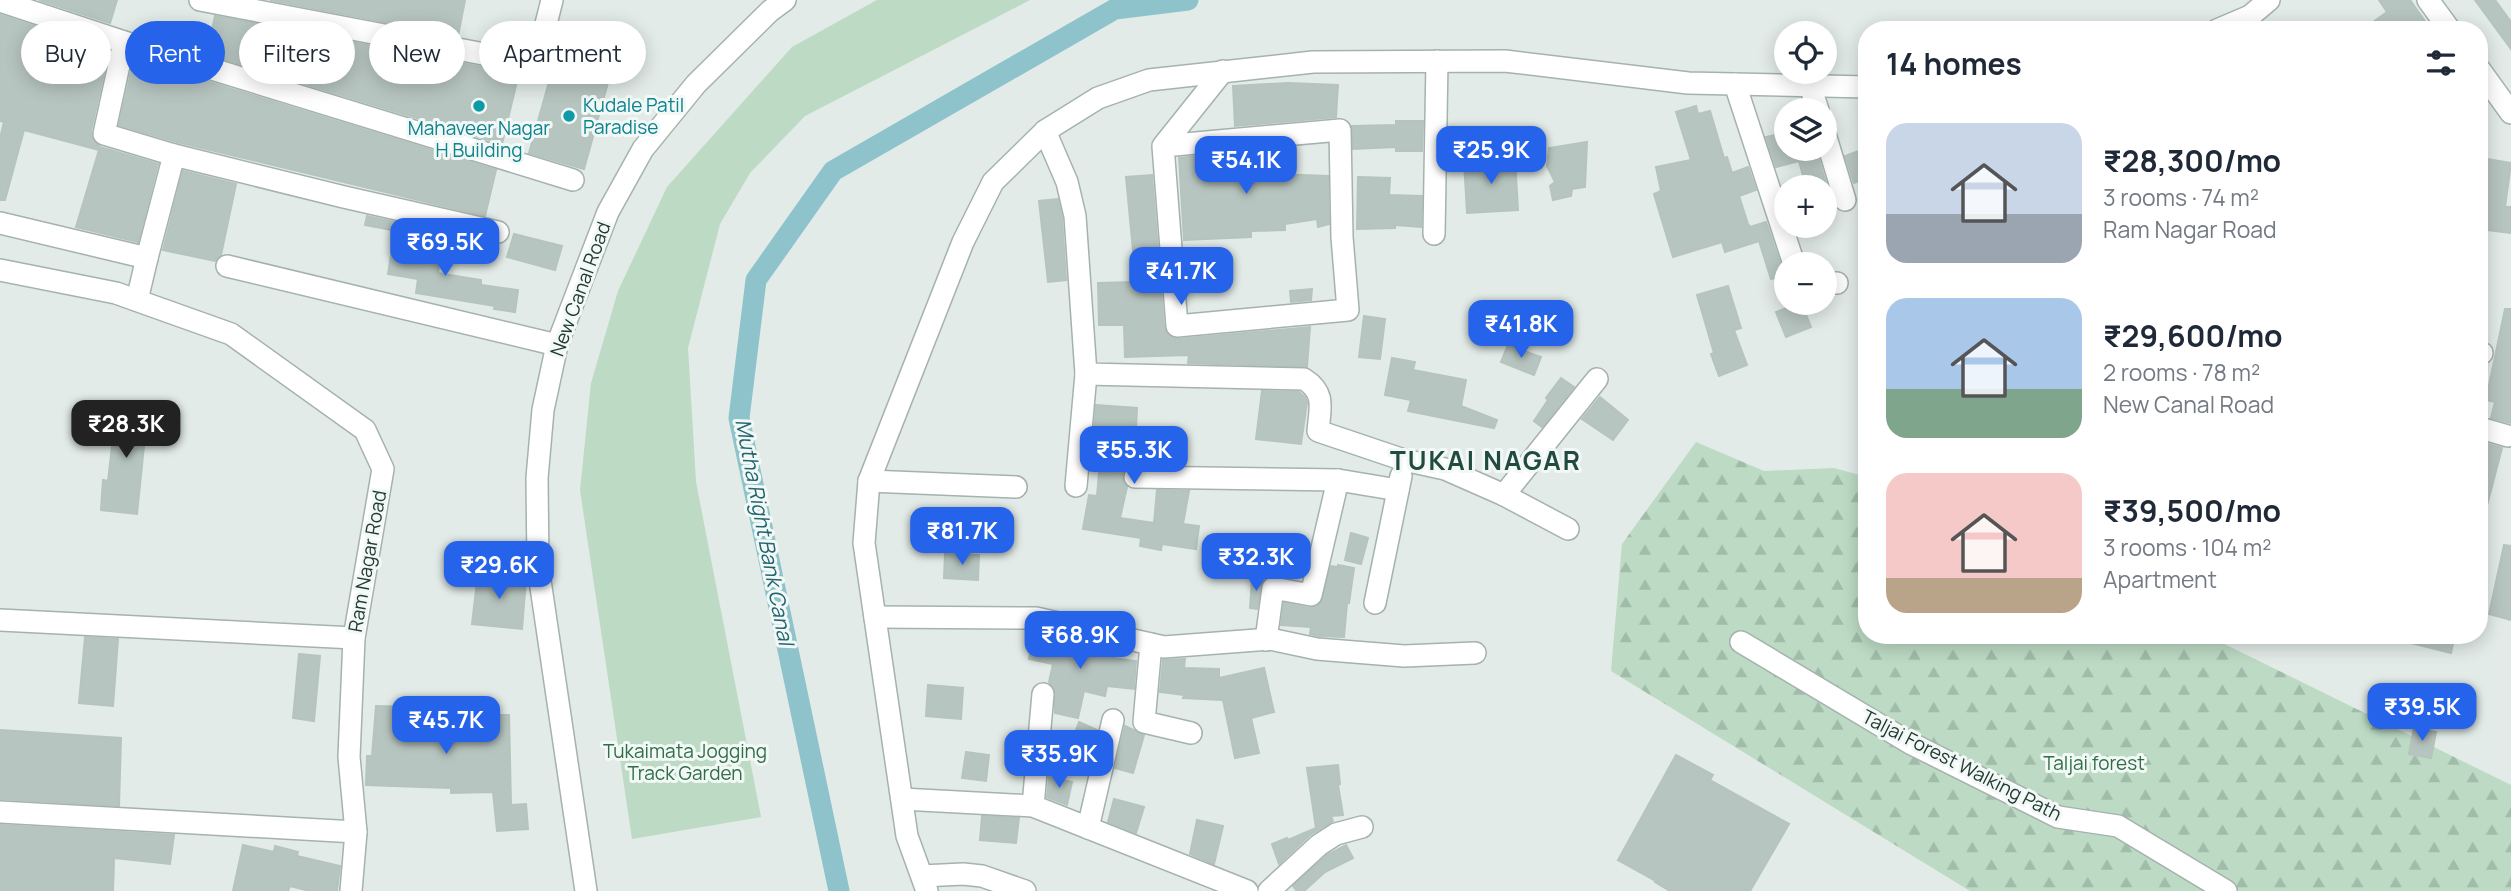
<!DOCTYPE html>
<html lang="en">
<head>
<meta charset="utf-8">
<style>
	body { margin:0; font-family:Manrope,sans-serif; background:#f6f6f7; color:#1f2937; height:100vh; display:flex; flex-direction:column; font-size:26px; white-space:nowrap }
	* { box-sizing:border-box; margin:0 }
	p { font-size:23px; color:#747a83 }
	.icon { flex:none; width:38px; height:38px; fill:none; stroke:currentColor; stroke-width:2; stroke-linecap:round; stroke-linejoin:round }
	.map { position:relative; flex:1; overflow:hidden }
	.panel { position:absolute; left:1858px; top:21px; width:630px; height:623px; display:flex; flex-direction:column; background:#fff; border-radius:28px; box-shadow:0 4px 18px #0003 }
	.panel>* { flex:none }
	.top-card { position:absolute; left:21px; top:21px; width:665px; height:63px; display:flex; gap:14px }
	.controls { position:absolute; left:1774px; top:21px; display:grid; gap:14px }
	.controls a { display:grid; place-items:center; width:63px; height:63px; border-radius:50%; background:#fff; box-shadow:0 4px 18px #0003; font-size:35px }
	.price { position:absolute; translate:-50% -60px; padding:0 16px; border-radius:14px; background:#2563eb; color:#fff; font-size:23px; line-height:46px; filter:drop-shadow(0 2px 4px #0008) }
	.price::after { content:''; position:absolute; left:50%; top:42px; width:21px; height:16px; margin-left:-10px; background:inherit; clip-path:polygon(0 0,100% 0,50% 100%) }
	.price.selected { background:#222; color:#fff }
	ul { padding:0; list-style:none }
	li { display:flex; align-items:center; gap:21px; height:175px; padding:0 28px }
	li span { display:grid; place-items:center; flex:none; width:196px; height:140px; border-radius:21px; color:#555 }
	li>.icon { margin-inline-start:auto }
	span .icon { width:84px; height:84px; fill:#fffc; stroke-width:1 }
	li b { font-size:30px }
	h2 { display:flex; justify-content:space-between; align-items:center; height:84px; padding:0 28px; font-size:30px }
	.chip { padding:0 24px; border-radius:32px; background:#fff; box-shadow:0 4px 18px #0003; font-size:24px; line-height:63px }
	.chip.selected { background:#2563eb; color:#fff }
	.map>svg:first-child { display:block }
	.forest { fill:url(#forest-firs) }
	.green { fill:#bcdac4 }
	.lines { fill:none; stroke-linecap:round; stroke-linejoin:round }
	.canal { stroke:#8ec3cc; stroke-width:21 }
	.building { fill:#b7c5c0; stroke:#b5c4bd; stroke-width:2 }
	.minor-casing { stroke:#a5b2ae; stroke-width:24 }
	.minor { stroke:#fff; stroke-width:21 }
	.culture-dot { fill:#0f9aa8; stroke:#f2f8f5; stroke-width:2.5 }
	.labels { text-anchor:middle; stroke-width:6; stroke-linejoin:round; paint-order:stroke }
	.culture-label { font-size:19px; fill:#0d838f; stroke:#f2f8f5; text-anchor:start }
	.street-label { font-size:19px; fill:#233a34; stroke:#f2f8f5 }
	.park-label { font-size:19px; fill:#316e48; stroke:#f2f8f5 }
	.water-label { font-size:21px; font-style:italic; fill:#226571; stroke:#f2f8f5 }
	.district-label { font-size:26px; font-weight:bold; letter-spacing:2px; fill:#214b40; stroke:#f2f8f5 }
</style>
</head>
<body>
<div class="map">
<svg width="2511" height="891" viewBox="0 0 2511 891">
	<defs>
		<pattern id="forest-firs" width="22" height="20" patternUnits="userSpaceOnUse" patternTransform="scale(1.75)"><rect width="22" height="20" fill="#bcdac4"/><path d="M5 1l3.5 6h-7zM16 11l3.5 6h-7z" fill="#a1bca9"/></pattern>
	</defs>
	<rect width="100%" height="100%" fill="#e2ebe7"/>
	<path class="forest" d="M 1696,442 L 1764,471 L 1834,468 L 1867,477 L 1867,635 L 2206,635 L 2511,785 L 2511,891 L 1970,891 L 1611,671 L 1622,544 Z"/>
	<path class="green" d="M 877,0 L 1030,0 L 805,116 L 750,173 L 720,224 L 688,348 L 696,482 L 761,817 L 632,839 L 580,490 L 591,383 L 618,291 L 667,187 L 792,47 Z"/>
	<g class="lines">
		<path class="canal" d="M 839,891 L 739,418 L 756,280 L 833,171 L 1115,9 L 1188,0"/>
	</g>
	<g class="building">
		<path d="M 39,0 L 117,0 L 110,23 Z"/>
		<path d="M 270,0 L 465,0 L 458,36 Z"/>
		<path d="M 2379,0 L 2410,0 L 2431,30 L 2362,30 L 2387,12 Z"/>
		<path d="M 2475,0 L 2495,0 L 2511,22 L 2511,49 Z"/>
		<path d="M 0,15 L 109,51 L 91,131 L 92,138 L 100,147 L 158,164 L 138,242 L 76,227 L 99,150 L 24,130 L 5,200 L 0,200 L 0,138 L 4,122 L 0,121 Z"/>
		<path d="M 215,16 L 487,68 L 518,77 L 502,144 L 207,54 Z"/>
		<path d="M 134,59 L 496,170 L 485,216 L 177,142 L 119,125 Z"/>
		<path d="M 554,64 L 609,79 L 584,169 L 529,153 Z"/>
		<path d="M 1288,83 L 1338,85 L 1336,117 L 1235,126 L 1233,86 Z"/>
		<path d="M 1696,106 L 1698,114 L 1710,111 L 1724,158 L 1727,157 L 1732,173 L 1748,167 L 1756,190 L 1739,196 L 1748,224 L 1750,227 L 1766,222 L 1782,268 L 1787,275 L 1771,279 L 1759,241 L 1725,252 L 1722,242 L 1673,257 L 1654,194 L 1661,191 L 1656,167 L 1691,160 L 1676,112 Z"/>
		<path d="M 1396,121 L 1423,121 L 1422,151 L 1396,151 L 1396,147 L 1353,149 L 1352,126 L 1396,125 Z"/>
		<path d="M 1787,132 L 1787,149 L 1816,149 L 1827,187 L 1806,187 L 1799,161 L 1776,167 L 1766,137 Z"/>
		<path d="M 1587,142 L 1585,187 L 1572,189 L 1571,196 L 1553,200 L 1550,186 L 1555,182 L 1547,166 L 1549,148 Z"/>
		<path d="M 1867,148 L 1867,178 L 1854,183 L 1845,156 Z"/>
		<path d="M 1276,149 L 1277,151 L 1273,152 L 1274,174 L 1328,176 L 1329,224 L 1318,227 L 1317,219 L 1285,224 L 1285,230 L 1251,231 L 1251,237 L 1184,240 L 1179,158 Z"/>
		<path d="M 1515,158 L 1518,210 L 1467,213 L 1464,161 Z"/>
		<path d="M 2487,159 L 2511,163 L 2505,207 L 2511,207 L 2511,233 L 2480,229 L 2480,168 L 2486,170 Z"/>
		<path d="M 183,171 L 236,184 L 221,255 L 215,261 L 163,250 Z"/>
		<path d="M 1152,175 L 1164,327 L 1167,334 L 1178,339 L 1310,327 L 1307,367 L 1188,363 L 1189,355 L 1125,357 L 1124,325 L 1099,325 L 1098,283 L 1136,282 L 1126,177 Z"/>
		<path d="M 1358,177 L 1390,178 L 1389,195 L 1422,196 L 1421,227 L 1395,225 L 1395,228 L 1357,229 Z"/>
		<path d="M 1058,199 L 1062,218 L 1066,280 L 1048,282 L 1039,201 Z"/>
		<path d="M 367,216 L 399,223 L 397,231 L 365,225 Z"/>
		<path d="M 514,234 L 562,246 L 555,270 L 507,257 Z"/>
		<path d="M 393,242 L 441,248 L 438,273 L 481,280 L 481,285 L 518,290 L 515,312 L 494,309 L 495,306 L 416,293 L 418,279 L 388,274 Z"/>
		<path d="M 1728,286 L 1741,328 L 1734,330 L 1747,365 L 1719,376 L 1711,354 L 1714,353 L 1697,295 Z"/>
		<path d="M 1312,289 L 1311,300 L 1291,302 L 1290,291 Z"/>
		<path d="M 1801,303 L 1811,327 L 1786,337 L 1776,312 Z"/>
		<path d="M 2505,309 L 2511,309 L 2511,423 L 2491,418 L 2495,402 L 2486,400 Z"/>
		<path d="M 1364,316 L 1385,319 L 1380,359 L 1359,357 Z"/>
		<path d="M 1508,345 L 1541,357 L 1534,375 L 1501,362 Z"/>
		<path d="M 1392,358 L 1415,362 L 1413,370 L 1466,380 L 1461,406 L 1497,420 L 1494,428 L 1408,411 L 1411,400 L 1385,395 Z"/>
		<path d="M 1561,378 L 1574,387 L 1542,427 L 1534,421 L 1548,400 L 1546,398 Z"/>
		<path d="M 1262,391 L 1299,392 L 1305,397 L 1307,402 L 1301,444 L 1256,439 Z"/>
		<path d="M 1600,397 L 1628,420 L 1613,440 L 1582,419 Z"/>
		<path d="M 117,403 L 148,407 L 137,514 L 101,510 L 103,480 L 108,481 Z"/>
		<path d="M 1096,405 L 1137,408 L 1135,445 L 1174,448 L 1173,464 L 1135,464 L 1124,470 L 1122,477 L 1127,487 L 1120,518 L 1154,523 L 1157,490 L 1189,491 L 1183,524 L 1199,526 L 1196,549 L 1162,544 L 1161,550 L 1140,546 L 1141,538 L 1083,529 L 1089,495 L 1097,496 L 1102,438 L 1094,437 Z"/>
		<path d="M 2480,442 L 2502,448 L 2485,513 L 2480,512 Z"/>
		<path d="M 1351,533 L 1368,538 L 1361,564 L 1345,560 Z"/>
		<path d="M 2504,545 L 2511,546 L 2511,620 L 2489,614 Z"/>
		<path d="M 1252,552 L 1269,555 L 1264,578 L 1248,575 Z"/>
		<path d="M 945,554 L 979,555 L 978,580 L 944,578 Z"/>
		<path d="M 1338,565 L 1354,568 L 1349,603 L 1347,603 L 1344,637 L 1319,636 L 1310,634 L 1311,627 L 1281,625 L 1284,603 L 1309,608 L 1320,604 L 1331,566 L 1338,567 Z"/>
		<path d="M 478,573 L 526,579 L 522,629 L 472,624 Z"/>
		<path d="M 1252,579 L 1263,580 L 1257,609 L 1250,608 Z"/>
		<path d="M 1035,631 L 1085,645 L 1084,647 L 1114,653 L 1113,658 L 1136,661 L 1134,689 L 1107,686 L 1105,696 L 1084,691 L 1078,718 L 1055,713 L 1055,689 L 1049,682 L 1053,664 L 1029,659 Z"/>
		<path d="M 2404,635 L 2455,635 L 2451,653 L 2403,641 Z"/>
		<path d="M 85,637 L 118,639 L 113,706 L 79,703 Z"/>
		<path d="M 299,654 L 320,656 L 314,721 L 293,718 Z"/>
		<path d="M 1185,659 L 1184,668 L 1219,669 L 1219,678 L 1264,668 L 1274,712 L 1251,718 L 1259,753 L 1235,758 L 1223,700 L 1183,698 L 1184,695 L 1160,692 L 1163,660 Z"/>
		<path d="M 928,685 L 963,688 L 961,719 L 926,716 Z"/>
		<path d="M 417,705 L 436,706 L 436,711 L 487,717 L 487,715 L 509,715 L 511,805 L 526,804 L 528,829 L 497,831 L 493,792 L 451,793 L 451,788 L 366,785 L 367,756 L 372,756 L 376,706 L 416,707 Z"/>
		<path d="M 1079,722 L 1097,730 L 1087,773 L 1063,766 Z"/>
		<path d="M 1125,726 L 1144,735 L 1133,773 L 1115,768 Z"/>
		<path d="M 2414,728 L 2436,732 L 2431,758 L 2409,754 Z"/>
		<path d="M 0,730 L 121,738 L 119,806 L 0,799 Z"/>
		<path d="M 966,752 L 989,755 L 986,781 L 962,778 Z"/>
		<path d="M 1676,755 L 1713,775 L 1710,780 L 1789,824 L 1750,891 L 1670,891 L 1655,882 L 1656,881 L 1618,860 Z"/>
		<path d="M 1338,765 L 1340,784 L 1338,785 L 1343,815 L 1331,816 L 1333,821 L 1310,835 L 1279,864 L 1272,844 L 1287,838 L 1288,840 L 1316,828 L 1307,768 Z"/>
		<path d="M 1049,777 L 1072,782 L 1067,805 L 1047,797 Z"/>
		<path d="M 1114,799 L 1144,807 L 1136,833 L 1108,822 Z"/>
		<path d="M 982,816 L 1019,818 L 1016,843 L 980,840 Z"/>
		<path d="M 1197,820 L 1223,826 L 1214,864 L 1190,854 Z"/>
		<path d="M 0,825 L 174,835 L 170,864 L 114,858 L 113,891 L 0,891 Z"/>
		<path d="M 243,845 L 274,852 L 275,846 L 298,852 L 297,856 L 340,866 L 337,891 L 310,891 L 290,886 L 288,891 L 233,891 Z"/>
		<path d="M 1346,845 L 1353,858 L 1325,872 L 1304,891 L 1297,891 L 1293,886 L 1327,855 Z"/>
	</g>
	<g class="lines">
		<defs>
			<g id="minor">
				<path d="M 200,0 L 536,64 L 552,0"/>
				<path d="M 2428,0 L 2450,30"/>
				<path d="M 0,1 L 124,42 L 573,180"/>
				<path d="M 2217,30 L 2250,16 L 2269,0"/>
				<path d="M 124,42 L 104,134 L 174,155"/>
				<path d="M 2480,70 L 2511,113"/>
				<path d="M 1735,84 L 1794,264"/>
				<path d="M 1810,86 L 1818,110"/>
				<path d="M 1045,131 L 1067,182 L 1075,216 L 1086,374 L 1304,379 C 1326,393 1320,408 1318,431 L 1404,460 L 1445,469 L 1504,495 L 1568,529"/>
				<path d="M 1825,134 L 1845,200"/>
				<path d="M 1163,146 L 1340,130 L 1342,237 L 1348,310 L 1177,326 L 1163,146 L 1223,71"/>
				<path d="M 0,223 L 147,258 L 174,155 L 344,197 L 498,232"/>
				<path d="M 1434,234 L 1437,61"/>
				<path d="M 227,266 L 557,345"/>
				<path d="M 0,270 L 116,293 L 231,334 L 365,430 L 383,469 L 354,638 L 349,757 L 356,832 L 351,891"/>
				<path d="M 1825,283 L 1837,283"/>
				<path d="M 137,300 L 147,258"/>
				<path d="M 2480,353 L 2482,353"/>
				<path d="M 2480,428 L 2508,436"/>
				<path d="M 1135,477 L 1338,480 L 1398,490"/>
				<path d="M 869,481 L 1016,487"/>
				<path d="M 1076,486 L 1086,374"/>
				<path d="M 1504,495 L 1597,379"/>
				<path d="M 1375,603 L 1401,476"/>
				<path d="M 875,617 L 1036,618 L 1164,647 L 1270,639 L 1317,649 L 1404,656 L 1475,653"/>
				<path d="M 0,620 L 354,638"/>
				<path d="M 1266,640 L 1273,588 L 1311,595 L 1338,480"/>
				<path d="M 1741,642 L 1910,743 L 2058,817 L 2118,826 L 2226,891"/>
				<path d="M 1151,644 L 1144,722 L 1191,733"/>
				<path d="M 902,799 L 1033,806 L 1247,891"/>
				<path d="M 1033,806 L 1043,694"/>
				<path d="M 0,812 L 356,832"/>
				<path d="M 1088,828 L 1113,720"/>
				<path d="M 922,876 L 963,874 L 982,876 L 1025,891"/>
				<path d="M 586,891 L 538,567 L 537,478 L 543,410 L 557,345 L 608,212 L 643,149 L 696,84 L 770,11 L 785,0"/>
				<path d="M 927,891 L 907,836 L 864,543 L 869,481 L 963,242 L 993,182 L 1045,131 L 1098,98 L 1149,80 L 1313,62 L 1505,61 L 1688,83 L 1867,87"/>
				<path d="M 1269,891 L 1319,845 L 1336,834 L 1362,827"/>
			</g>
		</defs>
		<use href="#minor" class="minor-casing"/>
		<use href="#minor" class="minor"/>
	</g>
	<g class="culture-dot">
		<circle cx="479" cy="106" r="7"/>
		<circle cx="569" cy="116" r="7"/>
	</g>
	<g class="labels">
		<g class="culture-label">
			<text x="583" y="112">Kudale Patil<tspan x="583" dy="22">Paradise</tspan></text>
			<text x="479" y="135" text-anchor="middle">Mahaveer Nagar<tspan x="479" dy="22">H Building</tspan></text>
		</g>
		<g class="street-label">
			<text transform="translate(580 289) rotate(-70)" y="7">New Canal Road</text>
			<text transform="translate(367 561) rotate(-80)" y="7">Ram Nagar Road</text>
			<text transform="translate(1962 765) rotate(27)" y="7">Taljai Forest Walking Path</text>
		</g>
		<g class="park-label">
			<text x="685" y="758">Tukaimata Jogging<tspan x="685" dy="22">Track Garden</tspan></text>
			<text x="2094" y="770">Taljai forest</text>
		</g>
		<g class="water-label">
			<text transform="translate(764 532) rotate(79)" y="7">Mutha Right Bank Canal</text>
		</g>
		<g class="district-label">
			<text x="1486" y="470">TUKAI NAGAR</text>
		</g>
	</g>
</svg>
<div class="controls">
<a><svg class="icon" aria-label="locate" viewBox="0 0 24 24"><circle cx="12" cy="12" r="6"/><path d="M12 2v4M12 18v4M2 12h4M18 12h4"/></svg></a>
<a><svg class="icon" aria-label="layers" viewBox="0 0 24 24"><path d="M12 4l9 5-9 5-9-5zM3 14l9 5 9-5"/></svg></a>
<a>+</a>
<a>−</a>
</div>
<b class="price" style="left:1491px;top:186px">₹25.9K</b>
<b class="price" style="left:1246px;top:196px">₹54.1K</b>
<b class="price" style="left:445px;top:278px">₹69.5K</b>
<b class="price" style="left:1181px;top:307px">₹41.7K</b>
<b class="price" style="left:1521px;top:360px">₹41.8K</b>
<b class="price selected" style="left:126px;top:460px">₹28.3K</b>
<b class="price" style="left:1134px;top:486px">₹55.3K</b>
<b class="price" style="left:962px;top:567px">₹81.7K</b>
<b class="price" style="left:1256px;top:593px">₹32.3K</b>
<b class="price" style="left:499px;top:601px">₹29.6K</b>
<b class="price" style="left:1080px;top:671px">₹68.9K</b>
<b class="price" style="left:2422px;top:743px">₹39.5K</b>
<b class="price" style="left:446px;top:756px">₹45.7K</b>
<b class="price" style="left:1059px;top:790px">₹35.9K</b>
<div class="top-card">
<a class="chip">Buy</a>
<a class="chip selected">Rent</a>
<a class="chip">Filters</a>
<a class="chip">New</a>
<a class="chip">Apartment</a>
</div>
<section class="panel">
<h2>14 homes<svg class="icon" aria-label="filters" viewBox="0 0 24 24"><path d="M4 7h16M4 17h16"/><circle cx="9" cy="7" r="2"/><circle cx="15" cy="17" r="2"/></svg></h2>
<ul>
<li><span style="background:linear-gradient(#c9d6e8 65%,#9aa5b1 0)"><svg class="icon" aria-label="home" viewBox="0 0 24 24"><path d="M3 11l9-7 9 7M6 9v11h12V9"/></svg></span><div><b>₹28,300/mo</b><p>3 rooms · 74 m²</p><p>Ram Nagar Road</p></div></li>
<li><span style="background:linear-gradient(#a9c7e8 65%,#7fa58c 0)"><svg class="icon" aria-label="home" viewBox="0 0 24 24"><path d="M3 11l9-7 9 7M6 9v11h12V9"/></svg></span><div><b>₹29,600/mo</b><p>2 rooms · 78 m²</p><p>New Canal Road</p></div></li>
<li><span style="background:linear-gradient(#f6c9c9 75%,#b9a48a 0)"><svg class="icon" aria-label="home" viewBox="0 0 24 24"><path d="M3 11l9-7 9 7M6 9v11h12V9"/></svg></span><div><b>₹39,500/mo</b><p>3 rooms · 104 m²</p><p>Apartment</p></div></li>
</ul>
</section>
</div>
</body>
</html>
